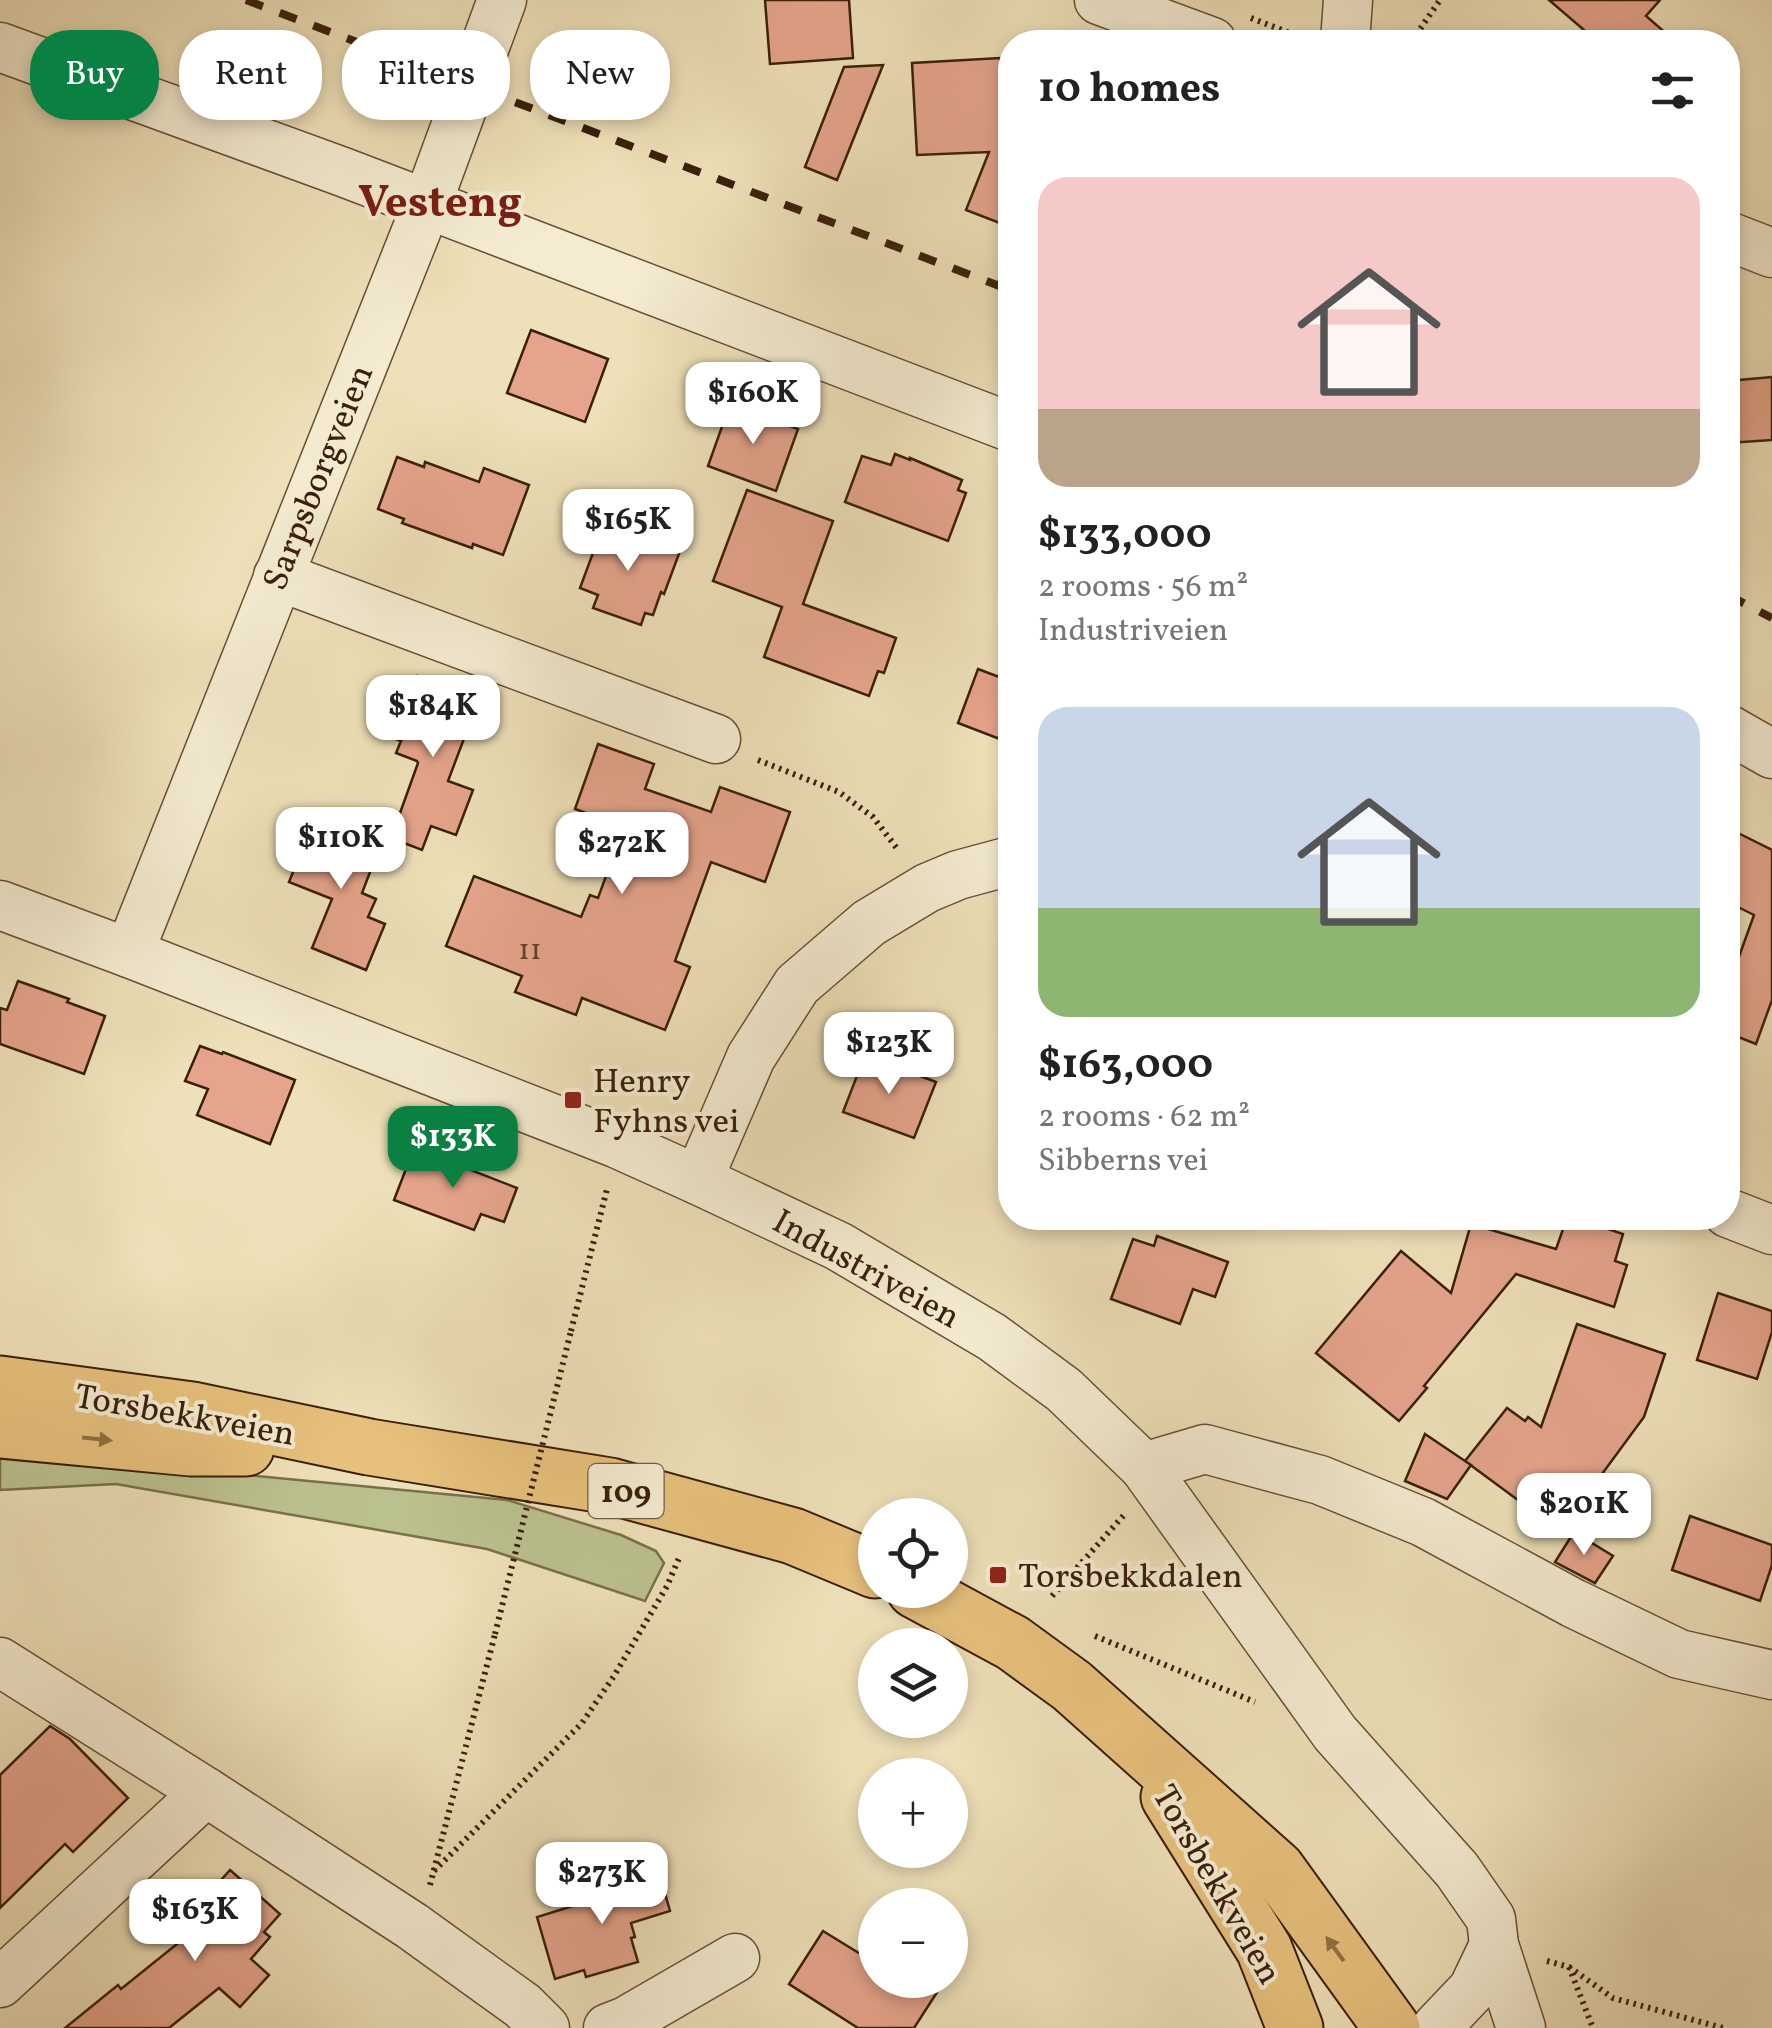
<!DOCTYPE html>
<html lang="en">
<head>
<meta charset="utf-8">
<style>
	body { margin:0; font-family:Vollkorn,serif; background:#f6f6f6; color:#222; height:100vh; display:flex; flex-direction:column; font-size:38px; white-space:nowrap }
	* { box-sizing:border-box; margin:0 }
	p { font-size:32px; color:#767676 }
	.icon { flex:none; width:55px; height:55px; fill:none; stroke:currentColor; stroke-width:2; stroke-linecap:round; stroke-linejoin:round }
	.map { position:relative; flex:1; overflow:hidden }
	.side { position:absolute; left:998px; top:30px; width:742px; height:1200px; display:flex; flex-direction:column; background:#fff; border-radius:40px; box-shadow:0 5px 15px #0003 }
	.side>* { flex:none }
	.banner { position:absolute; left:30px; top:30px; width:818px; height:90px; display:flex; gap:20px }
	.tools { position:absolute; left:858px; top:1498px; display:grid; gap:20px }
	.tools a { display:grid; place-items:center; width:110px; height:110px; border-radius:50%; background:#fff; box-shadow:0 5px 15px #0003; font-size:50px }
	.price { position:absolute; translate:-50% -85px; padding:0 22px; border-radius:20px; background:#fff; color:#222; font-size:32px; line-height:65px; filter:drop-shadow(0 2px 5px #0008) }
	.price::after { content:''; position:absolute; left:50%; top:60px; width:30px; height:22px; margin-left:-15px; background:inherit; clip-path:polygon(0 0,100% 0,50% 100%) }
	.price.on { background:#0b8043; color:#fff }
	ul { padding:0; list-style:none }
	li { display:grid; align-content:center; gap:20px; height:530px; padding:0 40px }
	li span { display:grid; place-items:center; height:310px; border-radius:30px; color:#555 }
	li>.icon { margin-inline-start:auto }
	span .icon { width:180px; height:180px; fill:#fffc; stroke-width:1 }
	li b { font-size:42px }
	h2 { display:flex; justify-content:space-between; align-items:center; height:120px; padding:0 40px; font-size:42px }
	.tag { padding:0 35px; border-radius:40px; background:#fff; box-shadow:0 5px 15px #0003; font-size:35px; line-height:90px }
	.tag.on { background:#0b8043; color:#fff }
	.map>svg:first-child { display:block }
	.grass { fill:#bbc18d; stroke:#7a704b; stroke-width:2.5 }
	.building { fill:#e5a48b; stroke:#3a1f09; stroke-width:2.5 }
	.lines { fill:none; stroke-linecap:round; stroke-linejoin:round }
	.minor-casing { stroke:#674f35; stroke-width:51 }
	.major-casing { stroke:#3a1f09; stroke-width:59 }
	.path { stroke:#3a1f09; stroke-width:6; stroke-dasharray:2.5 5; stroke-linecap:butt }
	.minor { stroke:#f4ebd1; stroke-width:48 }
	.major { stroke:#e7c07c; stroke-width:55 }
	.rail { stroke:#3a1f09; stroke-width:8; stroke-dasharray:18 18; stroke-linecap:butt }
	.path-bridge { stroke:#3a1f09; stroke-width:6; stroke-dasharray:2.5 5; stroke-linecap:butt }
	.oneway { fill:#907042 }
	.poi-dot { fill:#8f2418; stroke:#f4ebd1; stroke-width:4 }
	.labels { text-anchor:middle; stroke-width:8; stroke-linejoin:round; paint-order:stroke }
	.number-label { font-size:30px; fill:#65402a }
	.shield { fill:#f4ebd1; stroke:#725c45; stroke-width:2.5 }
	.shield-label { font-size:32px; font-weight:bold; fill:#3a1f09 }
	.street-label { font-size:35px; fill:#3a1f09; stroke:#f4ebd1 }
	.poi-label { font-size:35px; fill:#3a1f09; stroke:#f4ebd1; text-anchor:start }
	.district-label { font-size:45px; font-weight:bold; fill:#7a1f14; stroke:#f4ebd1 }
</style>
</head>
<body>
<div class="map">
<svg width="1772" height="2028" viewBox="0 0 1772 2028">
	<rect width="100%" height="100%" fill="#eee0b8"/>
	<filter id="stains"><feTurbulence type="fractalNoise" baseFrequency=".002" numOctaves="4"/><feColorMatrix values="0 0 0 0 .2 0 0 0 0 .09 0 0 0 0 .02 0 0 0 .5 -.17"/></filter>
	<radialGradient id="worn" r=".72"><stop offset=".6" stop-color="#630" stop-opacity="0"/><stop offset="1" stop-color="#630" stop-opacity=".3"/></radialGradient>
	<path class="grass" d="M 0,1454 L 152,1466 L 507,1500 L 621,1535 L 656,1551 L 664,1563 L 645,1601 L 487,1549 L 116,1484 L 0,1490 Z"/>
	<g class="building">
		<path d="M 765,0 L 849,0 L 853,58 L 770,64 Z"/>
		<path d="M 1549,0 L 1660,0 L 1646,16 L 1676,42 L 1598,42 Z"/>
		<path d="M 1000,58 L 1003,114 L 1007,104 L 1010,104 L 1010,227 L 966,210 L 989,152 L 917,155 L 912,63 Z"/>
		<path d="M 883,65 L 837,180 L 805,167 L 844,67 Z"/>
		<path d="M 531,330 L 608,359 L 585,422 L 507,393 Z"/>
		<path d="M 1772,377 L 1772,440 L 1728,443 L 1728,381 Z"/>
		<path d="M 730,404 L 798,429 L 776,491 L 708,466 Z"/>
		<path d="M 895,454 L 910,460 L 910,458 L 962,480 L 958,490 L 966,493 L 948,541 L 845,502 L 862,456 L 891,465 Z"/>
		<path d="M 397,457 L 424,467 L 425,462 L 479,482 L 484,468 L 529,485 L 503,555 L 473,544 L 472,548 L 402,523 L 404,519 L 378,509 Z"/>
		<path d="M 747,490 L 833,521 L 803,604 L 896,638 L 884,673 L 878,671 L 869,696 L 764,657 L 782,607 L 713,581 Z"/>
		<path d="M 604,523 L 680,551 L 664,594 L 661,592 L 653,615 L 645,613 L 641,625 L 593,608 L 598,595 L 580,588 Z"/>
		<path d="M 978,669 L 1010,681 L 1010,743 L 958,723 Z"/>
		<path d="M 417,676 L 479,699 L 448,781 L 473,790 L 456,835 L 431,826 L 422,850 L 391,838 L 418,763 L 417,761 L 396,753 L 401,741 L 393,738 Z"/>
		<path d="M 598,744 L 654,764 L 645,789 L 711,812 L 720,787 L 790,812 L 765,882 L 711,862 L 675,961 L 690,967 L 665,1030 L 582,998 L 576,1015 L 515,992 L 522,976 L 446,946 L 474,876 L 581,917 L 590,895 L 598,898 L 624,827 L 575,809 Z"/>
		<path d="M 314,820 L 380,846 L 362,893 L 376,899 L 368,917 L 385,924 L 366,970 L 312,948 L 332,899 L 289,882 Z"/>
		<path d="M 1728,828 L 1772,850 L 1772,1000 L 1756,1044 L 1728,1033 L 1728,987 L 1754,915 L 1728,902 Z"/>
		<path d="M 18,981 L 69,999 L 67,1002 L 105,1016 L 84,1074 L 0,1044 L 0,1008 L 7,1010 Z"/>
		<path d="M 200,1046 L 222,1054 L 223,1052 L 295,1080 L 270,1144 L 197,1115 L 208,1089 L 185,1081 Z"/>
		<path d="M 865,1055 L 936,1082 L 914,1138 L 843,1112 Z"/>
		<path d="M 414,1148 L 517,1188 L 504,1222 L 481,1214 L 474,1230 L 394,1200 Z"/>
		<path d="M 1567,1218 L 1575,1218 L 1623,1234 L 1615,1261 L 1627,1265 L 1614,1307 L 1516,1274 L 1424,1386 L 1427,1388 L 1399,1421 L 1316,1353 L 1401,1251 L 1451,1293 L 1471,1224 L 1556,1249 Z"/>
		<path d="M 1157,1236 L 1228,1262 L 1215,1297 L 1193,1289 L 1180,1324 L 1111,1299 L 1133,1239 L 1154,1246 Z"/>
		<path d="M 1718,1293 L 1772,1311 L 1772,1332 L 1757,1379 L 1697,1360 Z"/>
		<path d="M 1577,1324 L 1665,1354 L 1644,1417 L 1560,1531 L 1465,1461 L 1507,1408 L 1525,1421 L 1528,1417 L 1541,1427 Z"/>
		<path d="M 1425,1434 L 1471,1465 L 1447,1499 L 1405,1481 Z"/>
		<path d="M 1690,1516 L 1772,1545 L 1772,1565 L 1760,1601 L 1672,1570 Z"/>
		<path d="M 1574,1532 L 1613,1556 L 1595,1583 L 1555,1562 Z"/>
		<path d="M 50,1726 L 70,1739 L 128,1798 L 73,1852 L 65,1844 L 0,1908 L 0,1775 Z"/>
		<path d="M 658,1869 L 670,1911 L 631,1923 L 635,1937 L 631,1938 L 638,1962 L 586,1977 L 584,1970 L 555,1979 L 537,1917 L 615,1893 L 611,1882 Z"/>
		<path d="M 230,1870 L 280,1914 L 264,1932 L 270,1937 L 251,1959 L 269,1975 L 240,2007 L 219,1988 L 169,2028 L 65,2028 L 118,1985 L 121,1989 L 182,1940 L 174,1933 Z"/>
		<path d="M 823,1931 L 875,1963 L 875,1980 L 945,1980 L 914,2028 L 858,2028 L 789,1984 Z"/>
	</g>
	<g class="lines">
		<defs>
			<g id="minor">
				<path d="M 1099,0 L 1212,42"/>
				<path d="M 1345,42 L 1348,0"/>
				<path d="M 0,47 L 343,172 L 1010,427"/>
				<path d="M 1728,236 L 1772,253"/>
				<path d="M 278,576 L 716,739"/>
				<path d="M 1728,729 L 1772,754"/>
				<path d="M 0,905 L 129,953 L 618,1144 L 698,1180 L 838,1246 L 992,1337 L 1064,1390 L 1144,1467 L 1335,1733 L 1457,1870 L 1491,1919 L 1494,1945 L 1521,2028"/>
				<path d="M 129,953 L 427,204 L 502,0"/>
				<path d="M 698,1180 L 751,1057 L 797,985 L 869,923 L 927,888 L 958,875 L 1010,861"/>
				<path d="M 1728,1213 L 1772,1230"/>
				<path d="M 1144,1467 L 1205,1449 L 1320,1480 L 1423,1522 L 1573,1603 L 1679,1654 L 1772,1675"/>
				<path d="M 0,1662 L 206,1792"/>
				<path d="M 0,1983 L 206,1792 L 412,1926 L 523,2006 L 545,2028"/>
				<path d="M 608,2028 L 626,2021 L 735,1958"/>
				<path d="M 1436,2028 L 1473,1989 L 1494,1945"/>
			</g>
			<g id="major">
				<path d="M 0,1384 L 192,1410 L 369,1447 L 610,1486 L 793,1536 L 875,1570"/>
				<path d="M 0,1430 L 191,1448 L 246,1448"/>
				<path d="M 915,1590 L 1013,1643 L 1072,1686 L 1277,1869 L 1392,2028"/>
				<path d="M 1169,1797 L 1264,1949 L 1295,2028"/>
			</g>
		</defs>
		<use href="#minor" class="minor-casing"/>
		<use href="#major" class="major-casing"/>
		<g class="path">
			<path d="M 1251,18 L 1300,37"/>
			<path d="M 1414,42 L 1418,32 L 1440,0"/>
			<path d="M 758,760 L 839,792 L 873,817 L 899,851"/>
			<path d="M 571,1331 L 607,1189"/>
			<path d="M 1052,1596 L 1124,1515"/>
			<path d="M 1095,1636 L 1255,1702"/>
			<path d="M 434,1871 L 582,1723 L 614,1676 L 667,1586 L 679,1558"/>
			<path d="M 430,1885 L 495,1634"/>
			<path d="M 1547,1961 L 1569,1967 L 1593,2028"/>
			<path d="M 1569,1967 L 1613,1998 L 1723,2028"/>
		</g>
		<use href="#minor" class="minor"/>
		<use href="#major" class="major"/>
		<g class="rail">
			<path d="M 246,0 L 1010,290"/>
			<path d="M 1728,595 L 1772,618"/>
		</g>
		<path class="path-bridge" d="M 495,1634 L 571,1331"/>
	</g>
	<defs><path id="oneway-solid" d="M-6-.8H1V-3.2L6.5 0L1 3.2V.8H-6Z" transform="scale(2.5)"/></defs>
	<g class="oneway">
		<use href="#oneway-solid" transform="translate(97 1439) rotate(6)"/>
		<use href="#oneway-solid" transform="translate(1335 1949) rotate(-126)"/>
	</g>
	<g class="poi-dot">
		<rect x="563" y="1090" width="20" height="20" rx="5"/>
		<rect x="988" y="1565" width="20" height="20" rx="5"/>
	</g>
	<g class="labels">
		<g class="number-label">
			<text x="530" y="959">11</text>
		</g>
		<rect class="shield" x="588.5" y="1464" width="75" height="54" rx="8"/>
		<g class="shield-label">
			<text x="626" y="1502">109</text>
		</g>
		<g class="street-label">
			<text transform="translate(317 477) rotate(-68)" y="12">Sarpsborgveien</text>
			<text transform="translate(867 1268) rotate(29)" y="12">Industriveien</text>
			<text transform="translate(185 1414) rotate(10)" y="12">Torsbekkveien</text>
			<text transform="translate(1218 1884) rotate(60)" y="12">Torsbekkveien</text>
		</g>
		<g class="poi-label">
			<text x="593" y="1092">Henry<tspan x="593" dy="40">Fyhns vei</tspan></text>
			<text x="1018" y="1587">Torsbekkdalen</text>
		</g>
		<g class="district-label">
			<text x="440" y="216">Vesteng</text>
		</g>
	</g>
	<rect width="100%" height="100%" filter="url(#stains)"/>
	<rect width="100%" height="100%" fill="url(#worn)"/>
</svg>
<div class="tools">
<a><svg class="icon" aria-label="locate" viewBox="0 0 24 24"><circle cx="12" cy="12" r="6"/><path d="M12 2v4M12 18v4M2 12h4M18 12h4"/></svg></a>
<a><svg class="icon" aria-label="layers" viewBox="0 0 24 24"><path d="M12 4l9 5-9 5-9-5zM3 14l9 5 9-5"/></svg></a>
<a>+</a>
<a>−</a>
</div>
<b class="price" style="left:753px;top:447px">$160K</b>
<b class="price" style="left:628px;top:574px">$165K</b>
<b class="price" style="left:433px;top:760px">$184K</b>
<b class="price" style="left:341px;top:892px">$110K</b>
<b class="price" style="left:622px;top:897px">$272K</b>
<b class="price" style="left:889px;top:1097px">$123K</b>
<b class="price on" style="left:453px;top:1191px">$133K</b>
<b class="price" style="left:1584px;top:1558px">$201K</b>
<b class="price" style="left:602px;top:1927px">$273K</b>
<b class="price" style="left:195px;top:1964px">$163K</b>
<div class="banner">
<a class="tag on">Buy</a>
<a class="tag">Rent</a>
<a class="tag">Filters</a>
<a class="tag">New</a>
</div>
<section class="side">
<h2>10 homes<svg class="icon" aria-label="filters" viewBox="0 0 24 24"><path d="M4 7h16M4 17h16"/><circle cx="9" cy="7" r="2"/><circle cx="15" cy="17" r="2"/></svg></h2>
<ul>
<li><span style="background:linear-gradient(#f6c9c9 75%,#b9a48a 0)"><svg class="icon" aria-label="home" viewBox="0 0 24 24"><path d="M3 11l9-7 9 7M6 9v11h12V9"/></svg></span><div><b>$133,000</b><p>2 rooms · 56 m²</p><p>Industriveien</p></div></li>
<li><span style="background:linear-gradient(#c9d6e8 65%,#8fb573 0)"><svg class="icon" aria-label="home" viewBox="0 0 24 24"><path d="M3 11l9-7 9 7M6 9v11h12V9"/></svg></span><div><b>$163,000</b><p>2 rooms · 62 m²</p><p>Sibberns vei</p></div></li>
</ul>
</section>
</div>
</body>
</html>
